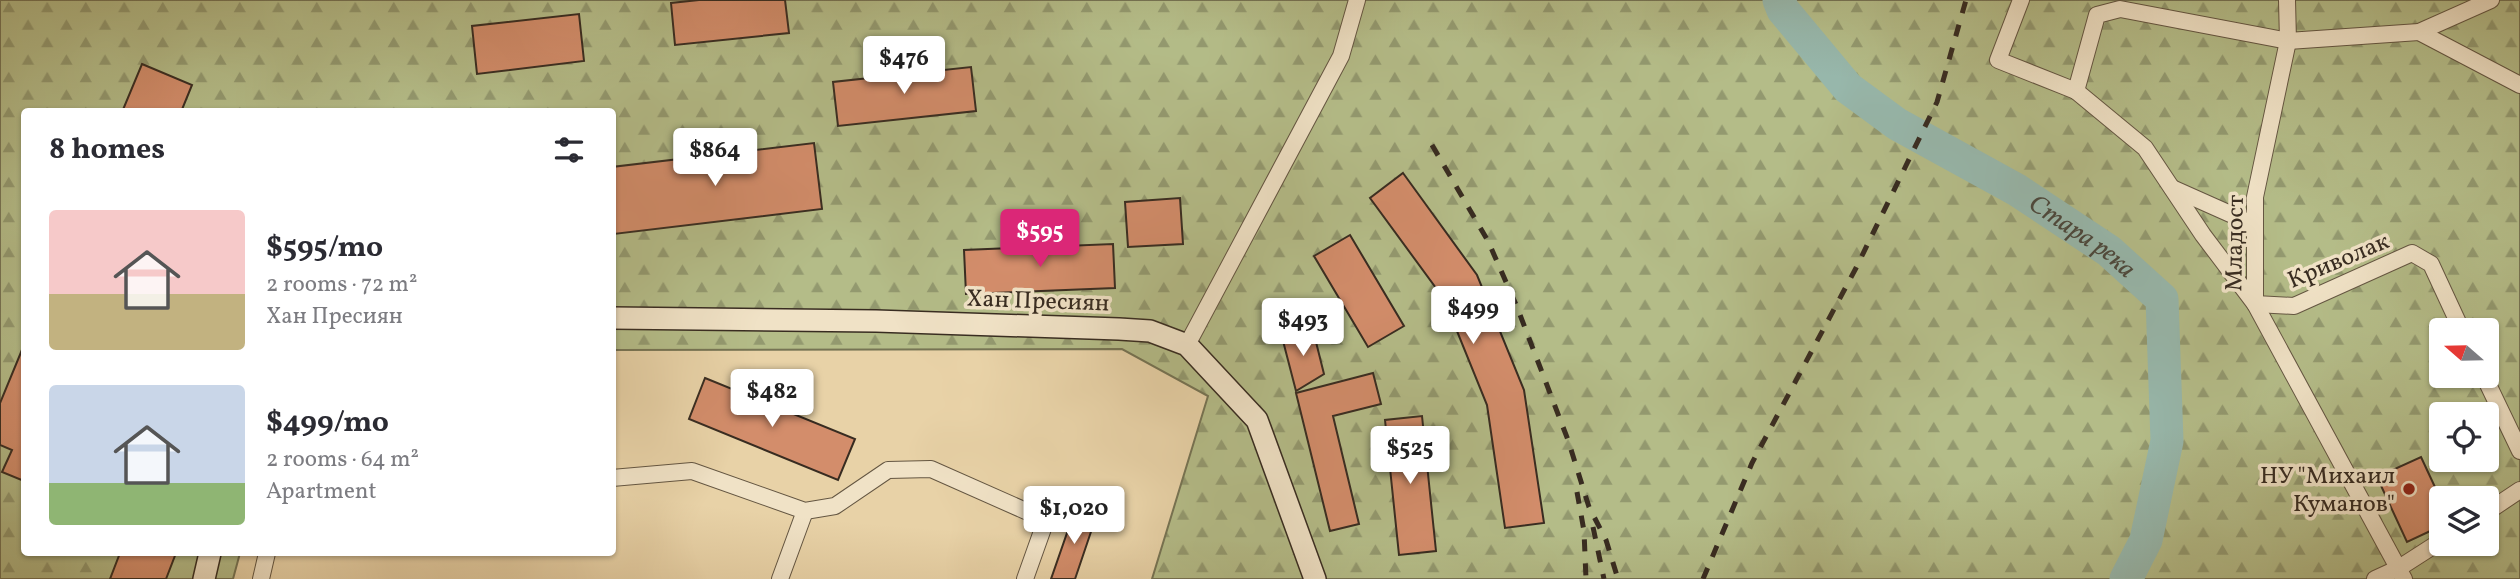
<!DOCTYPE html>
<html lang="en">
<head>
<meta charset="utf-8">
<style>
	body { margin:0; font-family:Vollkorn,serif; background:#f2f2f3; color:#2b2b33; height:100vh; display:flex; flex-direction:column; font-size:26px; white-space:nowrap }
	* { box-sizing:border-box; margin:0 }
	p { font-size:23px; color:#7c7c81 }
	.icon { flex:none; width:38px; height:38px; fill:none; stroke:currentColor; stroke-width:2; stroke-linecap:round; stroke-linejoin:round }
	.map { position:relative; flex:1; overflow:hidden }
	.sheet { position:absolute; left:21px; top:108px; width:595px; height:448px; display:flex; flex-direction:column; background:#fff; border-radius:7px; box-shadow:0 2px 5px #0004 }
	.sheet>* { flex:none }
	.needle { width:46px; rotate:290deg }
	.buttons { position:absolute; left:2429px; top:318px; display:grid; gap:14px }
	.buttons a { display:grid; place-items:center; width:70px; height:70px; border-radius:7px; background:#fff; box-shadow:0 2px 5px #0004; font-size:35px }
	.price { position:absolute; translate:-50% -60px; padding:0 16px; border-radius:7px; background:#fff; color:#222; font-size:23px; line-height:46px; filter:drop-shadow(0 2px 4px #0008) }
	.price::after { content:''; position:absolute; left:50%; top:42px; width:21px; height:16px; margin-left:-10px; background:inherit; clip-path:polygon(0 0,100% 0,50% 100%) }
	.price.selected { background:#db2777; color:#fff }
	ul { padding:0; list-style:none }
	li { display:flex; align-items:center; gap:21px; height:175px; padding:0 28px }
	li span { display:grid; place-items:center; flex:none; width:196px; height:140px; border-radius:7px; color:#555 }
	li>.icon { margin-inline-start:auto }
	span .icon { width:84px; height:84px; fill:#fffc; stroke-width:1 }
	li b { font-size:30px }
	h2 { display:flex; justify-content:space-between; align-items:center; height:84px; padding:0 28px; font-size:30px }
	.map>svg:first-child { display:block }
	.forest { fill:url(#forest-firs); stroke:#767454; stroke-width:2; fill-rule:evenodd }
	.lines { fill:none; stroke-linecap:round; stroke-linejoin:round }
	.river { stroke:#97b7ab; stroke-width:33 }
	.building { fill:#d38d6b; stroke:#382c21; stroke-width:2 }
	.street-casing { stroke:#645642; stroke-width:18 }
	.secondary-casing { stroke:#382c21; stroke-width:24 }
	.street { stroke:#f0e2c6; stroke-width:16 }
	.secondary { stroke:#f0e2c6; stroke-width:21 }
	.rail { stroke:#382c21; stroke-width:5; stroke-dasharray:12 12; stroke-linecap:butt }
	.poi-dot { fill:#8f2418; stroke:#f0e2c6; stroke-width:2.5 }
	.labels { text-anchor:middle; stroke-width:7; stroke-linejoin:round; paint-order:stroke }
	.street-label { font-size:24px; fill:#382c21; stroke:#f0e2c6 }
	.poi-label { font-size:24px; fill:#382c21; stroke:#f0e2c6; text-anchor:end }
	.water-label { font-size:26px; font-style:italic; fill:#4b483d; stroke:#f0e2c6 }
</style>
</head>
<body>
<div class="map">
<svg width="2520" height="579" viewBox="0 0 2520 579">
	<defs>
		<pattern id="forest-firs" width="22" height="20" patternUnits="userSpaceOnUse" patternTransform="scale(1.75)"><rect width="22" height="20" fill="#b4bc88"/><path d="M5 1l3.5 6h-7zM16 11l3.5 6h-7z" fill="#93996f"/></pattern>
	</defs>
	<rect width="100%" height="100%" fill="#e8d2a7"/>
	<filter id="stains"><feTurbulence type="fractalNoise" baseFrequency=".00286" numOctaves="4"/><feColorMatrix values="0 0 0 0 .2 0 0 0 0 .09 0 0 0 0 .02 0 0 0 .5 -.17"/></filter>
	<radialGradient id="worn" r=".72"><stop offset=".6" stop-color="#630" stop-opacity="0"/><stop offset="1" stop-color="#630" stop-opacity=".3"/></radialGradient>
	<path class="forest" d="M 0,0 L 2520,0 L 2520,579 L 1152,579 L 1208,396 L 1122,349 L 613,350 L 612,112 L 24,112 L 24,553 L 240,553 L 233,579 L 0,579 ZM 2441,331 L 2487,331 L 2487,376 L 2441,376 ZM 2441,415 L 2487,415 L 2487,460 L 2441,460 ZM 2441,499 L 2487,499 L 2487,544 L 2441,544 Z"/>
	<g class="lines">
		<path class="river" id="s1" d="M 1779,0 L 1783,10 L 1848,88 L 1897,124 L 2017,190 L 2109,251 L 2162,299 L 2167,441 L 2146,540 L 2126,579"/>
	</g>
	<g class="building">
		<path d="M 699,0 L 785,0 L 789,33 L 675,45 L 671,3 Z"/>
		<path d="M 579,14 L 584,61 L 477,74 L 472,26 Z"/>
		<path d="M 142,64 L 192,85 L 181,112 L 122,112 Z"/>
		<path d="M 971,67 L 976,111 L 838,126 L 833,82 Z"/>
		<path d="M 814,143 L 822,209 L 614,234 L 612,167 Z"/>
		<path d="M 1403,173 L 1477,275 L 1524,390 L 1544,523 L 1505,528 L 1487,405 L 1444,299 L 1370,198 Z"/>
		<path d="M 1180,198 L 1183,244 L 1128,247 L 1125,202 Z"/>
		<path d="M 1350,235 L 1404,326 L 1368,347 L 1314,256 Z"/>
		<path d="M 1113,244 L 1115,288 L 966,294 L 964,250 Z"/>
		<path d="M 1313,330 L 1324,374 L 1296,391 L 1282,337 Z"/>
		<path d="M 24,345 L 24,481 L 2,472 L 12,450 L 0,445 L 0,403 Z"/>
		<path d="M 1373,373 L 1381,404 L 1333,416 L 1359,524 L 1330,531 L 1296,393 Z"/>
		<path d="M 705,378 L 855,439 L 838,480 L 689,419 Z"/>
		<path d="M 1422,416 L 1436,551 L 1399,555 L 1385,420 Z"/>
		<path d="M 2421,457 L 2441,500 L 2441,526 L 2407,542 L 2377,477 Z"/>
		<path d="M 1075,510 L 1096,517 L 1075,579 L 1051,579 Z"/>
		<path d="M 120,553 L 176,553 L 166,579 L 110,579 Z"/>
	</g>
	<g class="lines">
		<defs>
			<g id="street">
				<path d="M 2021,0 L 1998,60 L 2076,91 L 2097,15 L 2120,9 L 2288,41 L 2419,32 L 2491,0"/>
				<path d="M 2287,0 L 2288,41 L 2255,197 L 2255,304 L 2404,579"/>
				<path d="M 2419,32 L 2520,85"/>
				<path d="M 2076,91 L 2145,148 L 2203,235 L 2255,304 L 2294,306 L 2412,253 L 2431,264 L 2462,331"/>
				<path d="M 2172,188 L 2255,225"/>
				<path d="M 1187,345 L 1341,56 L 1357,0"/>
				<path d="M 2484,376 L 2520,451"/>
				<path d="M 612,478 L 692,471 L 805,511 L 835,506 L 888,470 L 931,469 L 1046,520 L 1025,579"/>
				<path d="M 2487,512 L 2520,490"/>
				<path d="M 261,579 L 267,553"/>
				<path d="M 780,579 L 805,511"/>
				<path d="M 2375,579 L 2399,568 L 2441,541"/>
			</g>
			<g id="secondary">
				<path d="M 612,318 L 876,321 L 1119,329 L 1150,331 L 1187,345 L 1257,420 L 1315,579"/>
				<path d="M 204,579 L 210,553"/>
			</g>
		</defs>
		<use href="#street" class="street-casing"/>
		<use href="#secondary" class="secondary-casing"/>
		<use href="#street" class="street"/>
		<use href="#secondary" class="secondary"/>
		<g class="rail">
			<path d="M 1432,145 L 1488,241 L 1517,307 L 1568,440 L 1589,507 L 1606,540 L 1618,579"/>
			<path d="M 1577,492 L 1584,531 L 1586,579"/>
			<path d="M 1593,527 L 1604,579"/>
			<path d="M 1703,579 L 1752,463 L 1856,268 L 1937,102 L 1966,0"/>
		</g>
	</g>
	<circle class="poi-dot" cx="2409" cy="489" r="7"/>
	<g class="labels">
		<g class="street-label">
			<text transform="translate(2234 243) rotate(-89)" y="8">Младост</text>
			<text transform="translate(2338 260) rotate(-23)" y="8">Криволак</text>
			<text transform="translate(1038 300) rotate(2)" y="8">Хан Пресиян</text>
		</g>
		<g class="poi-label">
			<text x="2395" y="483">НУ "Михаил<tspan x="2395" dy="28">Куманов"</tspan></text>
		</g>
		<g class="water-label">
			<text dy="9" stroke="none"><textPath href="#s1" startOffset="390">Стара река</textPath></text>
		</g>
	</g>
	<rect width="100%" height="100%" filter="url(#stains)"/>
	<rect width="100%" height="100%" fill="url(#worn)"/>
</svg>
<div class="buttons">
<a><svg class="needle" viewBox="-14 -14 28 28"><path d="M0-13l5 13h-10z" fill="#e53935"/><path d="M0 13l5-13h-10z" fill="#7c7c81"/></svg></a>
<a><svg class="icon" aria-label="locate" viewBox="0 0 24 24"><circle cx="12" cy="12" r="6"/><path d="M12 2v4M12 18v4M2 12h4M18 12h4"/></svg></a>
<a><svg class="icon" aria-label="layers" viewBox="0 0 24 24"><path d="M12 4l9 5-9 5-9-5zM3 14l9 5 9-5"/></svg></a>
</div>
<b class="price" style="left:904px;top:96px">$476</b>
<b class="price" style="left:715px;top:188px">$864</b>
<b class="price selected" style="left:1040px;top:269px">$595</b>
<b class="price" style="left:1473px;top:346px">$499</b>
<b class="price" style="left:1303px;top:358px">$493</b>
<b class="price" style="left:772px;top:429px">$482</b>
<b class="price" style="left:1410px;top:486px">$525</b>
<b class="price" style="left:1074px;top:546px">$1,020</b>
<section class="sheet">
<h2>8 homes<svg class="icon" aria-label="filters" viewBox="0 0 24 24"><path d="M4 7h16M4 17h16"/><circle cx="9" cy="7" r="2"/><circle cx="15" cy="17" r="2"/></svg></h2>
<ul>
<li><span style="background:linear-gradient(#f6c9c9 60%,#c2b280 0)"><svg class="icon" aria-label="home" viewBox="0 0 24 24"><path d="M3 11l9-7 9 7M6 9v11h12V9"/></svg></span><div><b>$595/mo</b><p>2 rooms · 72 m²</p><p>Хан Пресиян</p></div></li>
<li><span style="background:linear-gradient(#c9d6e8 70%,#8fb573 0)"><svg class="icon" aria-label="home" viewBox="0 0 24 24"><path d="M3 11l9-7 9 7M6 9v11h12V9"/></svg></span><div><b>$499/mo</b><p>2 rooms · 64 m²</p><p>Apartment</p></div></li>
</ul>
</section>
</div>
</body>
</html>
